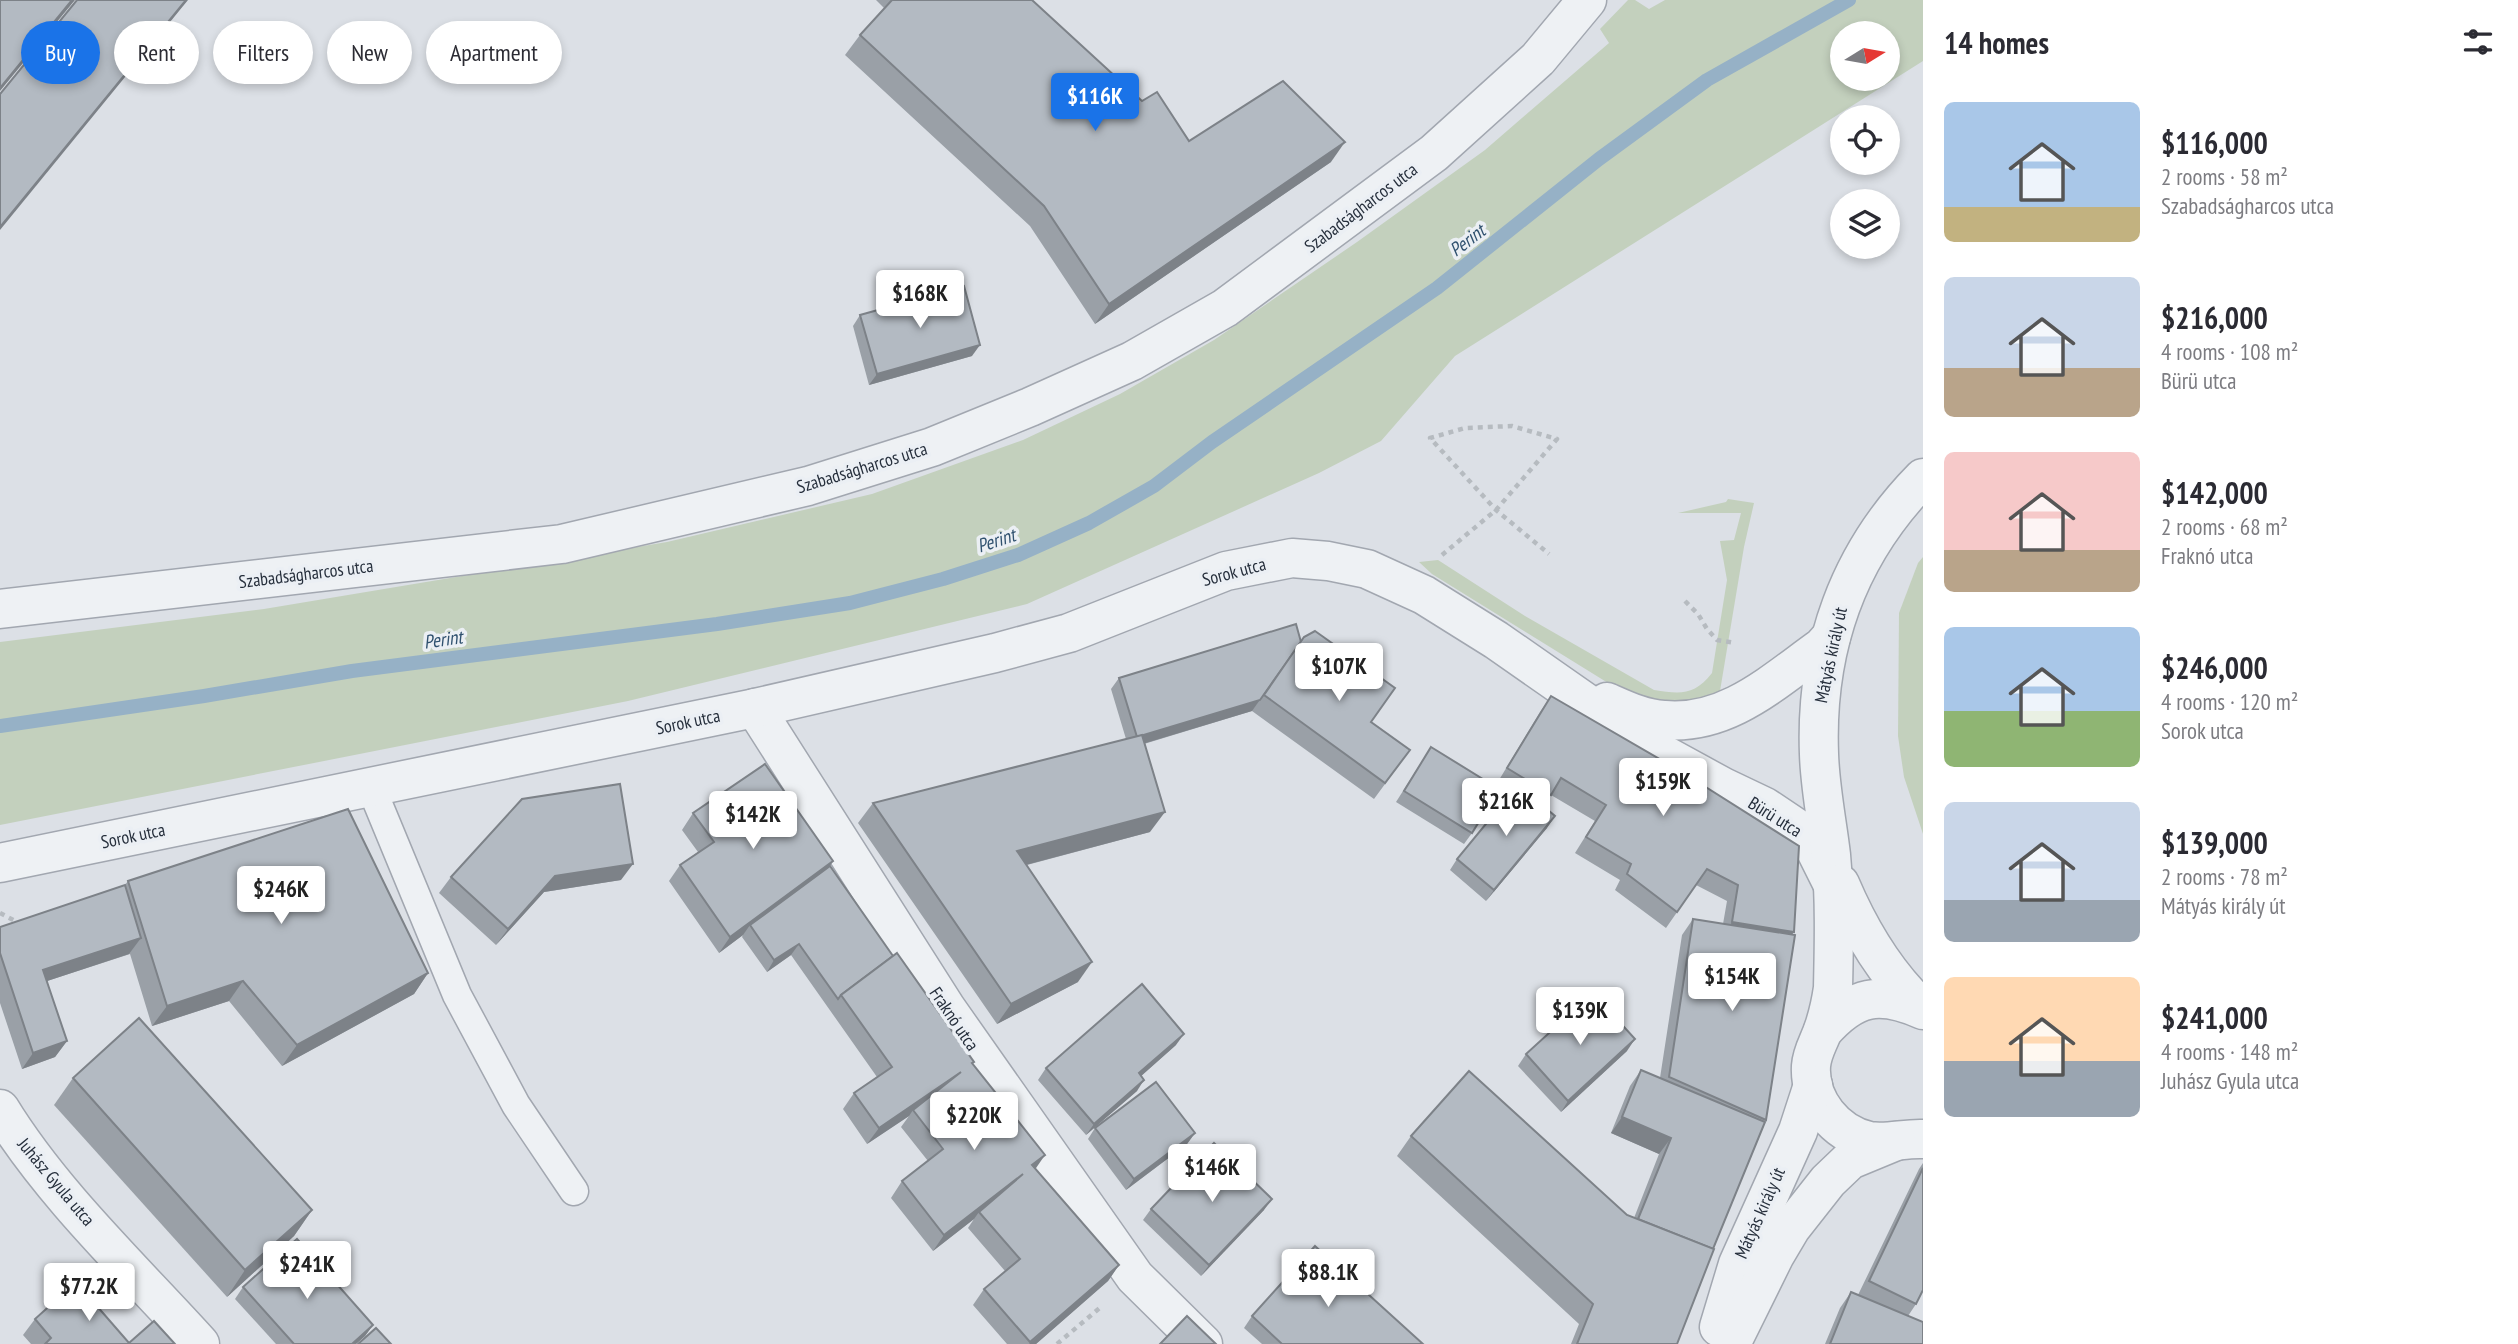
<!DOCTYPE html>
<html lang="en">
<head>
<meta charset="utf-8">
<style>
	body { margin:0; font-family:"PT Sans Narrow",sans-serif; background:#f7f7f7; color:#2b2b33; height:100vh; display:flex; flex-direction:column; font-size:26px; white-space:nowrap }
	* { box-sizing:border-box; margin:0 }
	p { font-size:23px; color:#7c7c81 }
	.icon { flex:none; width:38px; height:38px; fill:none; stroke:currentColor; stroke-width:2; stroke-linecap:round; stroke-linejoin:round }
	.map { position:relative; flex:1; overflow:hidden }
	.sheet { display:flex; flex-direction:column; background:#fff; width:595px }
	.sheet>* { flex:none }
	.banner { position:absolute; left:21px; top:21px; width:665px; height:63px; display:flex; gap:14px }
	.needle { width:46px; rotate:79deg }
	.buttons { position:absolute; left:1830px; top:21px; display:grid; gap:14px }
	.buttons a { display:grid; place-items:center; width:70px; height:70px; border-radius:50%; background:#fff; box-shadow:0 4px 10px #0003; font-size:35px }
	.price { position:absolute; translate:-50% -60px; padding:0 16px; border-radius:7px; background:#fff; color:#222; font-size:23px; line-height:46px; filter:drop-shadow(0 2px 4px #0008) }
	.price::after { content:''; position:absolute; left:50%; top:42px; width:21px; height:16px; margin-left:-10px; background:inherit; clip-path:polygon(0 0,100% 0,50% 100%) }
	.price.active { background:#1a73e8; color:#fff }
	ul { padding:0; list-style:none }
	li { display:flex; align-items:center; gap:21px; height:175px; padding:0 21px }
	li span { display:grid; place-items:center; flex:none; width:196px; height:140px; border-radius:10px; color:#555 }
	li>.icon { margin-inline-start:auto }
	span .icon { width:84px; height:84px; fill:#fffc; stroke-width:1 }
	li b { font-size:30px }
	h2 { display:flex; justify-content:space-between; align-items:center; height:84px; padding:0 21px; font-size:30px }
	.chip { padding:0 24px; border-radius:32px; background:#fff; box-shadow:0 4px 10px #0003; font-size:24px; line-height:63px }
	.chip.active { background:#1a73e8; color:#fff }
	main { display:flex; flex:1; min-height:0 }
	.map>svg:first-child { display:block }
	.green { fill:#c3d0bd; fill-rule:evenodd }
	.lines { fill:none; stroke-linecap:round; stroke-linejoin:round }
	.stream { stroke:#96b1c6; stroke-width:14 }
	.service-casing { stroke:#a2a7b0; stroke-width:31 }
	.minor-casing { stroke:#a2a7b0; stroke-width:41 }
	.tertiary-casing { stroke:#a2a7b0; stroke-width:41 }
	.path { stroke:#b6bbc0; stroke-width:4.5; stroke-dasharray:5 5; stroke-linecap:butt }
	.service { stroke:#eef1f4; stroke-width:28 }
	.minor { stroke:#eef1f4; stroke-width:38 }
	.tertiary { stroke:#eef1f4; stroke-width:38 }
	.wall { fill:#9aa0a7 }
	.shaded-wall { fill:#7d8288 }
	.building { fill:#b3bac2; stroke:#7d8288; stroke-width:2 }
	.labels { text-anchor:middle; stroke-width:7; stroke-linejoin:round; paint-order:stroke }
	.street-label { font-size:18px; fill:#262f3c; stroke:#ebeff4 }
	.water-label { font-size:19px; font-style:italic; fill:#30516f; stroke:#ebeff4 }
</style>
</head>
<body>
<main>
<div class="map">
<svg width="1923" height="1344" viewBox="0 0 1923 1344">
	<rect width="100%" height="100%" fill="#dce0e6"/>
	<g class="green">
		<path d="M 1628,0 L 1635,0 L 1649,9 L 1665,0 L 1923,0 L 1923,61 L 1455,356 L 1381,441 L 1319,473 L 1027,604 L 628,701 L 0,825 L 0,642 L 264,609 L 667,542 L 872,494 L 1023,440 L 1120,394 L 1214,340 L 1357,242 L 1485,150 L 1609,43 L 1600,29 ZM 1843,33 L 1888,33 L 1888,79 L 1843,79 Z"/>
		<path d="M 1728,499 L 1754,503 L 1744,547 L 1719,697 L 1663,706 L 1621,691 L 1432,574 L 1419,562 L 1438,560 L 1525,616 L 1654,690 C 1680,694 1694,696 1712,673 L 1727,580 L 1720,541 L 1734,540 L 1741,513 L 1678,513 L 1726,502 Z"/>
		<path d="M 1923,557 L 1923,834 L 1904,777 L 1898,736 L 1899,613 L 1918,563 Z"/>
	</g>
	<g class="lines">
		<path class="stream" d="M 0,726 L 204,696 L 352,671 L 717,624 L 850,603 L 943,579 L 1018,555 L 1089,523 L 1154,486 L 1212,442 L 1437,288 L 1599,159 L 1707,80 L 1849,0"/>
		<defs>
			<path id="service" d="M 371,787 L 457,995 L 516,1105 L 574,1191"/>
			<g id="minor">
				<path d="M 0,609 L 562,544 L 808,486 L 932,447 L 1030,407 L 1132,361 L 1225,308 L 1434,153 L 1538,59 L 1587,0"/>
				<path d="M 1607,702 C 1625,710 1644,719 1664,720 C 1727,726 1774,681 1822,647 L 1831,637"/>
				<path d="M 755,708 L 946,1008 L 1135,1277 L 1203,1344"/>
				<path d="M 0,863 L 755,708 L 995,653 L 1069,633 L 1226,571 L 1292,558 L 1328,561 L 1367,569 L 1424,595 L 1496,640 L 1648,746 L 1723,787 L 1765,807 L 1801,831 L 1812,843 L 1833,885"/>
				<path d="M 0,1109 C 52,1194 133,1270 200,1344"/>
			</g>
			<g id="tertiary">
				<path d="M 1923,478 C 1848,554 1815,648 1819,754 C 1820,788 1827,821 1831,855 C 1835,899 1834,944 1833,988 C 1831,1002 1828,1016 1823,1030 C 1819,1042 1812,1052 1811,1066 C 1809,1101 1835,1133 1869,1141 C 1887,1144 1905,1138 1923,1139"/>
				<path d="M 1840,884 C 1860,931 1885,974 1923,1009"/>
				<path d="M 1823,1031 C 1855,995 1879,991 1923,1010"/>
				<path d="M 1719,1327 L 1738,1264 L 1798,1131 L 1813,1085"/>
				<path d="M 1731,1344 L 1775,1255 L 1791,1228 L 1828,1181 L 1850,1160 L 1896,1141"/>
			</g>
		</defs>
		<use href="#service" class="service-casing"/>
		<use href="#minor" class="minor-casing"/>
		<use href="#tertiary" class="tertiary-casing"/>
		<g class="path">
			<path d="M 1442,555 L 1496,510 L 1557,439 L 1512,426 L 1465,428 L 1430,438 L 1496,510 L 1549,554"/>
			<path d="M 1685,601 L 1698,614 L 1707,629 L 1717,640 L 1735,643"/>
			<path d="M 0,913 L 19,923"/>
			<path d="M 1057,1344 L 1102,1306"/>
		</g>
		<use href="#service" class="service"/>
		<use href="#minor" class="minor"/>
		<use href="#tertiary" class="tertiary"/>
	</g>
	<g class="wall">
		<path d="M 876,0 L 1032,0 L 1142,101 L 1189,141 L 1331,162 L 1095,324 L 1030,226 L 845,55 L 860,35 L 884,8 Z"/>
		<path d="M 860,315 L 972,356 L 869,385 L 853,326 Z"/>
		<path d="M 1301,642 L 1371,722 L 1410,750 L 1374,799 L 1252,711 L 1144,744 L 1150,832 L 1027,865 L 1078,982 L 997,1024 L 858,823 L 873,803 L 1126,739 L 1111,689 L 1119,678 Z"/>
		<path d="M 1551,696 L 1792,934 L 1766,1120 L 1713,1249 L 1677,1344 L 1571,1344 L 1579,1324 L 1397,1156 L 1411,1136 L 1634,1218 L 1659,1154 L 1611,1133 L 1630,1086 L 1641,1070 L 1660,1078 L 1682,935 L 1693,919 L 1723,924 L 1727,901 L 1696,885 L 1666,928 L 1615,890 L 1620,880 L 1575,853 L 1595,821 L 1551,795 L 1543,806 L 1547,828 L 1486,901 L 1450,870 L 1457,859 L 1511,794 L 1496,785 L 1540,712 Z"/>
		<path d="M 1431,747 L 1472,833 L 1464,844 L 1396,802 Z"/>
		<path d="M 693,813 L 833,861 L 830,866 L 893,956 L 972,1063 L 1035,1169 L 1119,1265 L 1108,1281 L 1036,1344 L 1007,1344 L 973,1305 L 984,1289 L 1005,1271 L 968,1228 L 974,1219 L 933,1251 L 891,1198 L 902,1181 L 928,1161 L 901,1127 L 909,1116 L 867,1144 L 843,1109 L 854,1093 L 877,1077 L 791,955 L 767,972 L 742,937 L 743,935 L 719,953 L 669,881 L 680,865 L 698,852 L 682,830 Z"/>
		<path d="M 451,877 L 621,880 L 544,892 L 496,945 L 439,893 Z"/>
		<path d="M 128,881 L 428,973 L 414,994 L 282,1066 L 229,1001 L 152,1026 L 130,954 L 47,981 L 67,1041 L 55,1057 L 22,1069 L 0,1003 L 0,927 L 125,885 Z"/>
		<path d="M 1176,1045 L 1141,1076 L 1137,1091 L 1086,1135 L 1038,1080 L 1046,1068 Z"/>
		<path d="M 1627,1051 L 1561,1112 L 1518,1066 L 1526,1054 Z"/>
		<path d="M 73,1078 L 312,1210 L 294,1236 L 227,1297 L 54,1105 Z"/>
		<path d="M 1095,1128 L 1195,1133 L 1187,1144 L 1126,1190 L 1088,1139 Z"/>
		<path d="M 1923,1163 L 1923,1290 L 1916,1304 L 1908,1316 L 1923,1344 L 1825,1344 L 1840,1308 L 1851,1292 L 1858,1295 L 1919,1169 Z"/>
		<path d="M 1151,1209 L 1264,1210 L 1201,1276 L 1143,1220 Z"/>
		<path d="M 243,1287 L 373,1325 L 365,1336 L 356,1344 L 276,1344 L 235,1299 Z"/>
		<path d="M 1252,1316 L 1423,1344 L 1262,1344 L 1244,1328 Z"/>
		<path d="M 35,1319 L 129,1343 L 175,1344 L 31,1344 L 23,1335 Z"/>
	</g>
	<g class="shaded-wall">
		<path d="M 72,0 L 75,0 L 0,91 L 0,88 Z"/>
		<path d="M 186,0 L 188,0 L 0,230 L 0,227 Z"/>
		<path d="M 1345,142 L 1331,162 L 1095,324 L 1109,304 Z"/>
		<path d="M 980,345 L 972,356 L 869,385 L 877,374 Z"/>
		<path d="M 1301,642 L 1252,711 L 1129,748 L 1137,737 Z"/>
		<path d="M 1165,812 L 1150,832 L 1003,871 L 1017,851 Z"/>
		<path d="M 1555,816 L 1547,828 L 1486,901 L 1494,890 Z"/>
		<path d="M 833,861 L 822,877 L 750,925 L 743,935 L 719,953 L 730,937 Z"/>
		<path d="M 633,864 L 621,880 L 544,892 L 496,945 L 508,929 L 555,876 Z"/>
		<path d="M 1732,922 L 1794,932 L 1782,948 L 1721,939 Z"/>
		<path d="M 141,938 L 129,954 L 32,986 L 43,970 Z"/>
		<path d="M 799,944 L 791,955 L 767,972 L 774,960 Z"/>
		<path d="M 1092,962 L 1078,982 L 997,1024 L 1011,1004 Z"/>
		<path d="M 428,973 L 414,994 L 282,1066 L 297,1045 Z"/>
		<path d="M 243,981 L 229,1001 L 152,1026 L 167,1006 Z"/>
		<path d="M 1184,1034 L 1176,1045 L 1131,1085 L 1139,1073 Z"/>
		<path d="M 1635,1039 L 1627,1051 L 1561,1112 L 1568,1101 Z"/>
		<path d="M 67,1041 L 55,1057 L 22,1069 L 33,1053 Z"/>
		<path d="M 961,1072 L 913,1110 L 909,1116 L 867,1144 L 879,1128 Z"/>
		<path d="M 1144,1080 L 1137,1091 L 1086,1135 L 1094,1124 Z"/>
		<path d="M 1622,1117 L 1671,1138 L 1659,1154 L 1611,1133 Z"/>
		<path d="M 1195,1133 L 1187,1144 L 1126,1190 L 1134,1179 Z"/>
		<path d="M 1045,1155 L 1034,1171 L 1032,1165 Z"/>
		<path d="M 1023,1174 L 979,1212 L 974,1219 L 933,1251 L 944,1235 Z"/>
		<path d="M 1272,1199 L 1264,1210 L 1201,1276 L 1209,1265 Z"/>
		<path d="M 312,1210 L 294,1236 L 227,1297 L 245,1270 Z"/>
		<path d="M 1119,1265 L 1108,1281 L 1036,1344 L 1029,1344 Z"/>
		<path d="M 373,1325 L 365,1336 L 356,1344 L 352,1344 Z"/>
	</g>
	<g class="building">
		<path d="M 0,0 L 72,0 L 0,88 Z"/>
		<path d="M 77,0 L 186,0 L 0,227 L 0,94 Z"/>
		<path d="M 892,0 L 1032,0 L 1142,101 L 1157,92 L 1189,141 L 1283,81 L 1345,142 L 1109,304 L 1044,206 L 860,35 Z"/>
		<path d="M 964,286 L 980,345 L 877,374 L 860,315 Z"/>
		<path d="M 1296,624 L 1301,642 L 1260,700 L 1137,737 L 1119,678 Z"/>
		<path d="M 1315,631 L 1395,688 L 1371,722 L 1410,750 L 1385,783 L 1264,695 L 1304,637 Z"/>
		<path d="M 1551,696 L 1682,772 L 1799,846 L 1794,932 L 1732,922 L 1738,885 L 1707,869 L 1677,912 L 1627,874 L 1631,864 L 1586,837 L 1606,805 L 1561,778 L 1551,795 L 1507,768 Z"/>
		<path d="M 1142,735 L 1165,812 L 1017,851 L 1092,962 L 1011,1004 L 873,803 Z"/>
		<path d="M 1431,747 L 1499,789 L 1472,833 L 1404,791 Z"/>
		<path d="M 765,764 L 833,861 L 730,937 L 680,865 L 714,842 L 693,813 Z"/>
		<path d="M 620,784 L 633,864 L 555,876 L 508,929 L 451,877 L 522,799 Z"/>
		<path d="M 1518,785 L 1555,816 L 1494,890 L 1457,859 Z"/>
		<path d="M 348,809 L 428,973 L 297,1045 L 243,981 L 167,1006 L 128,881 Z"/>
		<path d="M 830,866 L 893,956 L 841,995 L 838,999 L 799,944 L 774,960 L 750,925 Z"/>
		<path d="M 125,885 L 141,938 L 43,970 L 67,1041 L 33,1053 L 0,953 L 0,927 Z"/>
		<path d="M 1693,919 L 1795,935 L 1766,1120 L 1669,1077 Z"/>
		<path d="M 897,953 L 974,1062 L 972,1063 L 1045,1155 L 1032,1165 L 1119,1265 L 1030,1342 L 984,1289 L 1020,1259 L 979,1212 L 1023,1174 L 944,1235 L 902,1181 L 943,1149 L 913,1110 L 961,1072 L 879,1128 L 854,1093 L 892,1067 L 841,995 Z"/>
		<path d="M 1142,984 L 1184,1034 L 1139,1073 L 1144,1080 L 1094,1124 L 1046,1068 Z"/>
		<path d="M 1593,993 L 1635,1039 L 1568,1101 L 1526,1054 Z"/>
		<path d="M 139,1018 L 312,1210 L 245,1270 L 73,1078 Z"/>
		<path d="M 1641,1070 L 1765,1122 L 1713,1249 L 1638,1219 L 1671,1138 L 1622,1117 Z"/>
		<path d="M 1469,1071 L 1627,1215 L 1714,1249 L 1677,1344 L 1577,1344 L 1593,1304 L 1411,1136 Z"/>
		<path d="M 1156,1082 L 1195,1133 L 1134,1179 L 1095,1128 Z"/>
		<path d="M 1214,1143 L 1272,1199 L 1209,1265 L 1151,1209 Z"/>
		<path d="M 1923,1168 L 1923,1290 L 1916,1304 L 1869,1281 Z"/>
		<path d="M 297,1239 L 373,1325 L 352,1344 L 294,1344 L 243,1287 Z"/>
		<path d="M 1315,1246 L 1423,1344 L 1282,1344 L 1252,1316 Z"/>
		<path d="M 76,1282 L 129,1343 L 154,1321 L 175,1344 L 45,1344 L 51,1338 L 35,1319 Z"/>
		<path d="M 1851,1292 L 1923,1322 L 1923,1344 L 1830,1344 Z"/>
		<path d="M 1187,1316 L 1216,1344 L 1160,1344 Z"/>
		<path d="M 376,1328 L 391,1344 L 358,1344 Z"/>
	</g>
	<g class="labels">
		<g class="street-label">
			<text transform="translate(1361 208) rotate(-37)" y="6">Szabadságharcos utca</text>
			<text transform="translate(862 468) rotate(-17)" y="6">Szabadságharcos utca</text>
			<text transform="translate(1234 572) rotate(-15)" y="6">Sorok utca</text>
			<text transform="translate(306 574) rotate(-7)" y="6">Szabadságharcos utca</text>
			<text transform="translate(1831 655) rotate(-78)" y="6">Mátyás király út</text>
			<text transform="translate(688 722) rotate(-12)" y="6">Sorok utca</text>
			<text transform="translate(1775 817) rotate(32)" y="6">Bürü utca</text>
			<text transform="translate(133 836) rotate(-12)" y="6">Sorok utca</text>
			<text transform="translate(954 1019) rotate(56)" y="6">Fraknó utca</text>
			<text transform="translate(56 1182) rotate(50)" y="6">Juhász Gyula utca</text>
			<text transform="translate(1760 1213) rotate(-66)" y="6">Mátyás király út</text>
		</g>
		<g class="water-label">
			<text transform="translate(1467 240) rotate(-37)" y="7">Perint</text>
			<text transform="translate(996 540) rotate(-18)" y="7">Perint</text>
			<text transform="translate(443 639) rotate(-8)" y="7">Perint</text>
		</g>
	</g>
</svg>
<div class="buttons">
<a><svg class="needle" viewBox="-14 -14 28 28"><path d="M0-13l5 13h-10z" fill="#e53935"/><path d="M0 13l5-13h-10z" fill="#7c7c81"/></svg></a>
<a><svg class="icon" aria-label="locate" viewBox="0 0 24 24"><circle cx="12" cy="12" r="6"/><path d="M12 2v4M12 18v4M2 12h4M18 12h4"/></svg></a>
<a><svg class="icon" aria-label="layers" viewBox="0 0 24 24"><path d="M12 4l9 5-9 5-9-5zM3 14l9 5 9-5"/></svg></a>
</div>
<b class="price active" style="left:1095px;top:133px">$116K</b>
<b class="price" style="left:920px;top:330px">$168K</b>
<b class="price" style="left:1339px;top:703px">$107K</b>
<b class="price" style="left:1663px;top:818px">$159K</b>
<b class="price" style="left:1506px;top:838px">$216K</b>
<b class="price" style="left:753px;top:851px">$142K</b>
<b class="price" style="left:281px;top:926px">$246K</b>
<b class="price" style="left:1732px;top:1013px">$154K</b>
<b class="price" style="left:1580px;top:1047px">$139K</b>
<b class="price" style="left:974px;top:1152px">$220K</b>
<b class="price" style="left:1212px;top:1204px">$146K</b>
<b class="price" style="left:307px;top:1301px">$241K</b>
<b class="price" style="left:1328px;top:1309px">$88.1K</b>
<b class="price" style="left:89px;top:1323px">$77.2K</b>
<div class="banner">
<a class="chip active">Buy</a>
<a class="chip">Rent</a>
<a class="chip">Filters</a>
<a class="chip">New</a>
<a class="chip">Apartment</a>
</div>
</div>
<section class="sheet">
<h2>14 homes<svg class="icon" aria-label="filters" viewBox="0 0 24 24"><path d="M4 7h16M4 17h16"/><circle cx="9" cy="7" r="2"/><circle cx="15" cy="17" r="2"/></svg></h2>
<ul>
<li><span style="background:linear-gradient(#a9c7e8 75%,#c2b280 0)"><svg class="icon" aria-label="home" viewBox="0 0 24 24"><path d="M3 11l9-7 9 7M6 9v11h12V9"/></svg></span><div><b>$116,000</b><p>2 rooms · 58 m²</p><p>Szabadságharcos utca</p></div></li>
<li><span style="background:linear-gradient(#c9d6e8 65%,#b9a48a 0)"><svg class="icon" aria-label="home" viewBox="0 0 24 24"><path d="M3 11l9-7 9 7M6 9v11h12V9"/></svg></span><div><b>$216,000</b><p>4 rooms · 108 m²</p><p>Bürü utca</p></div></li>
<li><span style="background:linear-gradient(#f6c9c9 70%,#b9a48a 0)"><svg class="icon" aria-label="home" viewBox="0 0 24 24"><path d="M3 11l9-7 9 7M6 9v11h12V9"/></svg></span><div><b>$142,000</b><p>2 rooms · 68 m²</p><p>Fraknó utca</p></div></li>
<li><span style="background:linear-gradient(#a9c7e8 60%,#8fb573 0)"><svg class="icon" aria-label="home" viewBox="0 0 24 24"><path d="M3 11l9-7 9 7M6 9v11h12V9"/></svg></span><div><b>$246,000</b><p>4 rooms · 120 m²</p><p>Sorok utca</p></div></li>
<li><span style="background:linear-gradient(#c9d6e8 70%,#9aa5b1 0)"><svg class="icon" aria-label="home" viewBox="0 0 24 24"><path d="M3 11l9-7 9 7M6 9v11h12V9"/></svg></span><div><b>$139,000</b><p>2 rooms · 78 m²</p><p>Mátyás király út</p></div></li>
<li><span style="background:linear-gradient(#ffd9b3 60%,#9aa5b1 0)"><svg class="icon" aria-label="home" viewBox="0 0 24 24"><path d="M3 11l9-7 9 7M6 9v11h12V9"/></svg></span><div><b>$241,000</b><p>4 rooms · 148 m²</p><p>Juhász Gyula utca</p></div></li>
</ul>
</section>
</main>
</body>
</html>
